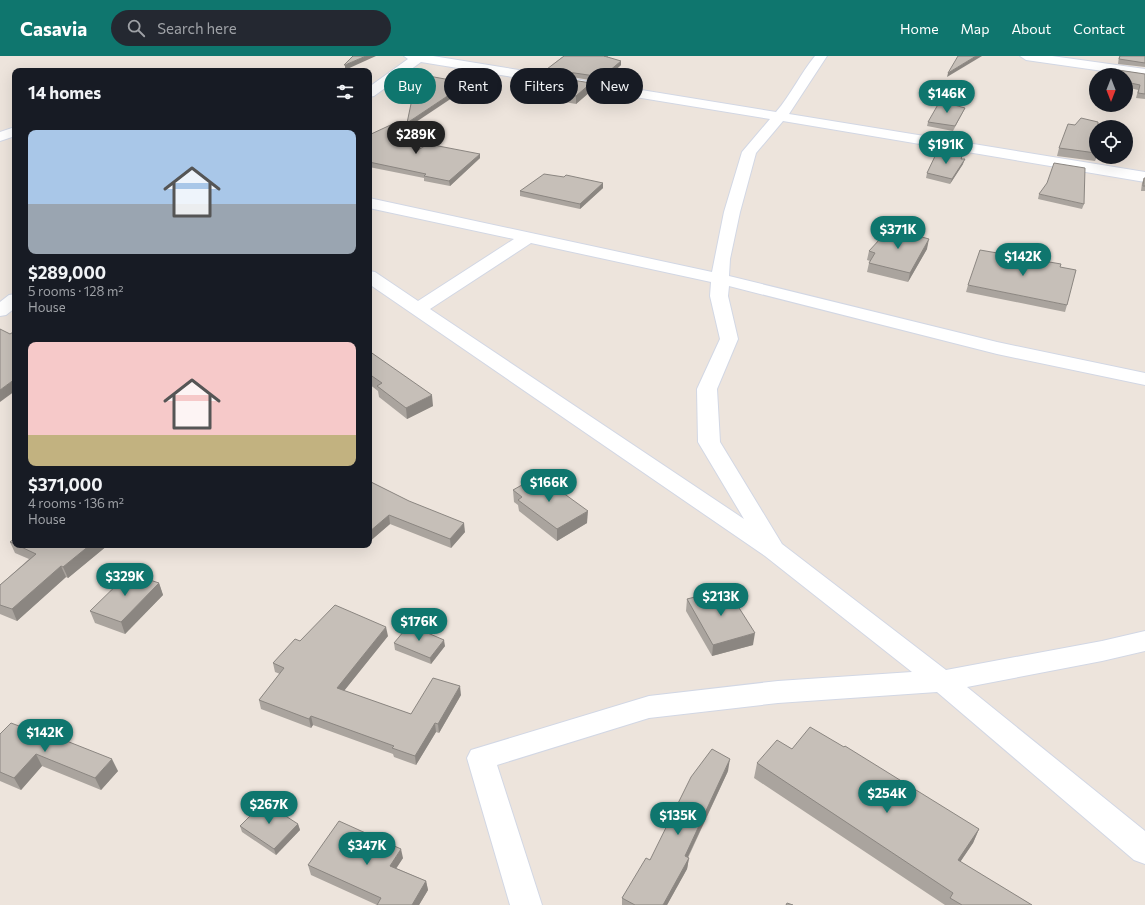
<!DOCTYPE html>
<html lang="en">
<head>
<meta charset="utf-8">
<style>
	body { margin:0; font-family:Commissioner,sans-serif; background:#242831; color:#f1f3f6; height:100vh; display:flex; flex-direction:column; font-size:15px; white-space:nowrap }
	* { box-sizing:border-box; margin:0 }
	p { font-size:13px; color:#9ea1a6 }
	.icon { flex:none; width:22px; height:22px; fill:none; stroke:currentColor; stroke-width:2; stroke-linecap:round; stroke-linejoin:round }
	.map { position:relative; flex:1; overflow:hidden }
	.panel { position:absolute; left:12px; top:12px; width:360px; height:480px; display:flex; flex-direction:column; background:#171b24; border-radius:8px; box-shadow:0 4px 16px #0002 }
	.panel>* { flex:none }
	.banner { position:absolute; left:384px; top:12px; width:380px; height:36px; display:flex; gap:8px }
	.needle { width:26px; rotate:180deg }
	.controls { position:absolute; left:1089px; top:12px; display:grid; gap:8px }
	.controls a { display:grid; place-items:center; width:44px; height:44px; border-radius:50%; background:#171b24; box-shadow:0 4px 16px #0002; font-size:20px }
	.price { position:absolute; translate:-50% -34px; padding:0 9px; border-radius:14px; background:#0f766e; color:#fff; font-size:13px; line-height:26px; filter:drop-shadow(0 1px 2px #0008) }
	.price::after { content:''; position:absolute; left:50%; top:24px; width:12px; height:9px; margin-left:-6px; background:inherit; clip-path:polygon(0 0,100% 0,50% 100%) }
	.price.active { background:#222; color:#fff }
	ul { padding:0; list-style:none }
	li { display:grid; align-content:center; gap:8px; height:212px; padding:0 16px }
	li span { display:grid; place-items:center; height:124px; border-radius:8px; color:#555 }
	li>.icon { margin-inline-start:auto }
	span .icon { width:72px; height:72px; fill:#fffc; stroke-width:1 }
	li b { font-size:17px }
	h2 { display:flex; justify-content:space-between; align-items:center; height:48px; padding:0 16px; font-size:17px }
	.chip { padding:0 14px; border-radius:18px; background:#171b24; box-shadow:0 4px 16px #0002; font-size:14px; line-height:36px }
	.chip.active { background:#0f766e; color:#fff }
	header { display:flex; align-items:center; gap:24px; box-sizing:border-box; height:56px; padding:0 20px; background:#0f766e; color:#fff }
	header strong { font-size:19px }
	nav { display:flex; gap:22px; margin-inline-start:auto; font-size:14px }
	.search { width:280px; height:36px; background:#242831; display:flex; align-items:center; gap:10px; box-sizing:border-box; padding:0 14px; border-radius:22px; color:#9ea1a6; font-size:15px }
	.map>svg:first-child { display:block }
	.lines { fill:none; stroke-linecap:round; stroke-linejoin:round }
	.minor-casing { stroke:#d2d7e4; stroke-width:2 }
	.minor { fill:#fff; fill-rule:evenodd }
	.wall { fill:#aaa49e }
	.shaded-wall { fill:#8b8681 }
	.building { fill:#c6bfb8; stroke:#8b8681 }
</style>
</head>
<body>
<header>
<strong>Casavia</strong>
<div class="search"><svg class="icon" aria-label="search" viewBox="0 0 24 24"><circle cx="10" cy="10" r="6"/><path d="M15 15l6 6"/></svg>Search here</div>
<nav><a>Home</a><a>Map</a><a>About</a><a>Contact</a></nav>
</header>
<div class="map">
<svg width="1145" height="849" viewBox="0 0 1145 849">
	<rect width="100%" height="100%" fill="#ede4dc"/>
	<g class="lines">
		<defs>
			<g id="minor">
				<path d="M 404,0 L 433,0 L 776,56 C 791,39 800,18 815,0 L 827,0 L 789,58 L 1145,116 L 1145,126 L 783,65 L 756,97 L 740,156 L 730,203 L 729,220 L 997,286 L 1145,317 L 1145,329 L 997,298 L 729,230 L 728,240 L 738,283 L 717,333 L 720,386 L 782,488 L 946,614 L 1102,585 L 1145,575 L 1145,595 L 1102,605 L 967,631 L 1145,775 L 1145,808 L 1134,804 L 937,636 L 778,647 L 649,662 L 497,709 L 542,849 L 510,849 L 467,702 L 471,694 L 649,640 L 778,625 L 912,616 L 765,500 L 369,228 L 369,215 L 375,216 L 418,245 L 514,183 L 369,152 L 369,142 L 712,216 L 724,156 L 742,96 L 770,63 L 421,6 L 374,40 L 369,41 L 369,31 L 408,3 ZM 531,187 L 711,226 L 710,240 L 720,283 L 697,333 L 698,386 L 744,463 L 430,253 Z"/>
				<path d="M 1020,0 L 1052,0 L 1145,13 L 1145,21 L 1026,4 Z"/>
				<path d="M 15,71 L 15,80 L 0,85 L 0,76 Z"/>
				<path d="M 15,238 L 15,252 L 6,259 L 0,260 L 0,246 L 9,239 Z"/>
			</g>
		</defs>
		<use href="#minor" class="minor-casing"/>
		<use href="#minor" class="minor"/>
	</g>
	<g class="wall">
		<path d="M 564,0 L 608,0 L 608,2 L 621,9 L 602,26 L 547,17 L 547,13 Z"/>
		<path d="M 1119,0 L 1145,0 L 1145,11 L 1118,8 Z"/>
		<path d="M 1118,14 L 1145,18 L 1145,43 L 1136,42 L 1138,34 L 1126,31 L 1126,19 L 1116,19 Z"/>
		<path d="M 591,27 L 591,35 L 576,48 L 520,38 L 520,30 Z"/>
		<path d="M 965,52 L 963,56 L 953,75 L 927,70 L 928,66 Z"/>
		<path d="M 1096,71 L 1096,101 L 1097,101 L 1095,105 L 1057,100 L 1059,92 Z"/>
		<path d="M 369,79 L 418,94 L 480,102 L 450,130 L 424,125 L 424,122 L 369,111 Z"/>
		<path d="M 962,100 L 962,103 L 963,108 L 950,128 L 926,122 L 927,117 Z"/>
		<path d="M 1144,122 L 1145,122 L 1145,135 L 1141,135 L 1142,127 Z"/>
		<path d="M 603,127 L 603,132 L 580,153 L 520,140 L 520,135 Z"/>
		<path d="M 1039,138 L 1084,148 L 1082,153 L 1038,143 Z"/>
		<path d="M 927,193 L 908,226 L 867,216 L 869,207 L 870,205 L 867,204 L 869,195 Z"/>
		<path d="M 968,229 L 1067,249 L 1065,256 L 966,236 Z"/>
		<path d="M 369,295 L 433,350 L 407,363 L 379,341 L 378,335 L 369,328 Z"/>
		<path d="M 369,425 L 465,476 L 451,492 L 390,468 L 369,486 Z"/>
		<path d="M 545,428 L 587,467 L 557,485 L 519,455 L 518,449 L 514,446 L 513,434 Z"/>
		<path d="M 15,482 L 15,489 L 108,489 L 68,522 L 66,521 L 17,565 L 0,558 L 0,529 L 29,503 L 15,497 L 10,486 Z"/>
		<path d="M 358,489 L 366,489 L 363,492 Z"/>
		<path d="M 159,527 L 163,539 L 125,578 L 95,567 L 90,555 Z"/>
		<path d="M 687,543 L 753,589 L 712,600 L 686,555 Z"/>
		<path d="M 388,580 L 344,635 L 411,658 L 461,639 L 439,677 L 436,676 L 416,709 L 394,701 L 393,698 L 313,669 L 311,672 L 261,653 L 259,644 L 280,618 L 275,616 L 273,607 L 300,585 Z"/>
		<path d="M 394,587 L 445,590 L 431,608 L 395,594 Z"/>
		<path d="M 0,678 L 118,715 L 101,734 L 42,710 L 21,734 L 0,725 Z"/>
		<path d="M 792,693 L 979,773 L 973,787 L 960,806 L 1032,849 L 945,849 L 754,722 L 757,707 Z"/>
		<path d="M 728,715 L 688,802 L 689,802 L 687,813 L 667,849 L 622,849 L 622,842 L 650,804 Z"/>
		<path d="M 298,768 L 300,774 L 276,799 L 242,776 L 240,770 Z"/>
		<path d="M 403,802 L 396,812 L 426,825 L 428,834 L 419,849 L 377,849 L 311,819 L 308,809 Z"/>
	</g>
	<g class="shaded-wall">
		<path d="M 366,0 L 376,0 L 345,14 L 345,9 Z"/>
		<path d="M 976,0 L 982,0 L 947,21 L 948,17 Z"/>
		<path d="M 621,5 L 621,9 L 602,26 L 602,21 Z"/>
		<path d="M 456,25 L 456,29 L 447,35 L 446,31 Z"/>
		<path d="M 591,27 L 591,35 L 576,48 L 576,40 Z"/>
		<path d="M 458,33 L 458,38 L 407,72 L 407,67 Z"/>
		<path d="M 480,98 L 480,102 L 450,130 L 449,125 Z"/>
		<path d="M 965,103 L 963,108 L 950,128 L 952,123 Z"/>
		<path d="M 603,127 L 603,132 L 580,153 L 580,148 Z"/>
		<path d="M 929,183 L 927,193 L 908,226 L 910,217 Z"/>
		<path d="M 15,323 L 15,335 L 0,346 L 0,334 Z"/>
		<path d="M 432,339 L 433,350 L 407,363 L 406,352 Z"/>
		<path d="M 588,455 L 587,467 L 557,485 L 557,473 Z"/>
		<path d="M 389,459 L 390,468 L 369,486 L 369,476 Z"/>
		<path d="M 464,467 L 465,476 L 451,492 L 450,483 Z"/>
		<path d="M 90,489 L 108,489 L 68,522 L 63,511 Z"/>
		<path d="M 362,489 L 366,489 L 363,492 Z"/>
		<path d="M 61,510 L 66,521 L 17,565 L 12,553 Z"/>
		<path d="M 159,527 L 163,539 L 125,578 L 121,566 Z"/>
		<path d="M 386,571 L 388,580 L 339,641 L 337,632 Z"/>
		<path d="M 755,577 L 753,589 L 712,600 L 713,589 Z"/>
		<path d="M 444,584 L 445,590 L 431,608 L 430,602 Z"/>
		<path d="M 460,630 L 461,639 L 439,677 L 438,668 Z"/>
		<path d="M 311,660 L 313,669 L 311,672 L 309,663 Z"/>
		<path d="M 435,667 L 436,676 L 416,709 L 415,700 Z"/>
		<path d="M 36,698 L 42,710 L 21,734 L 14,722 Z"/>
		<path d="M 112,703 L 118,715 L 101,734 L 95,722 Z"/>
		<path d="M 730,703 L 728,715 L 683,811 L 685,800 Z"/>
		<path d="M 298,768 L 300,774 L 276,799 L 274,793 Z"/>
		<path d="M 979,773 L 973,787 L 952,818 L 958,804 Z"/>
		<path d="M 401,793 L 403,802 L 392,819 L 390,810 Z"/>
		<path d="M 689,802 L 687,813 L 667,849 L 663,849 Z"/>
		<path d="M 426,825 L 428,834 L 419,849 L 412,849 Z"/>
	</g>
	<g class="building">
		<path d="M 353,0 L 366,0 L 345,9 L 344,9 Z"/>
		<path d="M 564,0 L 605,0 L 604,0 L 621,5 L 602,21 L 547,13 Z"/>
		<path d="M 958,0 L 976,0 L 948,17 Z"/>
		<path d="M 1120,0 L 1145,0 L 1145,7 L 1119,3 Z"/>
		<path d="M 1118,14 L 1145,18 L 1145,38 L 1138,37 L 1140,29 L 1126,26 L 1126,19 L 1117,19 Z"/>
		<path d="M 535,18 L 591,27 L 576,40 L 520,30 Z"/>
		<path d="M 423,19 L 456,25 L 446,31 L 458,33 L 407,67 L 416,24 Z"/>
		<path d="M 940,45 L 965,52 L 955,70 L 928,66 Z"/>
		<path d="M 1081,62 L 1098,66 L 1098,71 L 1096,71 L 1096,97 L 1059,92 L 1068,68 L 1075,69 Z"/>
		<path d="M 397,66 L 418,94 L 428,88 L 480,98 L 449,125 L 424,120 L 426,118 L 369,106 L 369,79 Z"/>
		<path d="M 937,96 L 962,100 L 961,103 L 965,103 L 952,123 L 927,117 Z"/>
		<path d="M 1054,107 L 1085,112 L 1084,148 L 1039,138 L 1047,127 Z"/>
		<path d="M 544,118 L 564,121 L 566,119 L 603,127 L 580,148 L 520,135 Z"/>
		<path d="M 1144,122 L 1145,122 L 1145,130 L 1143,130 Z"/>
		<path d="M 890,172 L 929,183 L 910,217 L 869,207 L 875,197 L 869,195 Z"/>
		<path d="M 980,194 L 1061,208 L 1060,211 L 1076,214 L 1067,249 L 968,229 Z"/>
		<path d="M 0,273 L 10,278 L 15,275 L 15,323 L 0,334 Z"/>
		<path d="M 369,295 L 432,339 L 406,352 L 377,330 L 382,327 L 369,318 Z"/>
		<path d="M 536,421 L 545,428 L 548,426 L 588,455 L 557,473 L 518,444 L 522,441 L 513,434 Z"/>
		<path d="M 369,425 L 409,445 L 464,467 L 450,483 L 389,459 L 369,476 Z"/>
		<path d="M 15,482 L 15,488 L 10,486 Z"/>
		<path d="M 17,489 L 90,489 L 63,511 L 61,510 L 12,553 L 0,549 L 0,529 L 36,498 Z"/>
		<path d="M 129,517 L 159,527 L 121,566 L 90,555 Z"/>
		<path d="M 727,533 L 755,577 L 713,589 L 687,543 Z"/>
		<path d="M 335,549 L 386,571 L 337,632 L 411,658 L 433,622 L 460,630 L 438,668 L 435,667 L 415,700 L 392,692 L 394,690 L 311,660 L 309,663 L 259,644 L 284,612 L 273,607 L 295,583 L 300,585 Z"/>
		<path d="M 409,569 L 444,584 L 430,602 L 394,587 Z"/>
		<path d="M 11,667 L 62,686 L 64,684 L 112,703 L 95,722 L 36,698 L 14,722 L 0,716 L 0,678 Z"/>
		<path d="M 810,671 L 844,691 L 845,690 L 979,773 L 958,804 L 1032,849 L 962,849 L 950,842 L 953,837 L 757,707 L 777,684 L 792,693 Z"/>
		<path d="M 712,693 L 730,703 L 685,800 L 689,802 L 663,849 L 635,849 L 622,842 L 646,802 L 650,804 L 691,721 Z"/>
		<path d="M 264,746 L 298,768 L 274,793 L 240,770 Z"/>
		<path d="M 339,765 L 401,793 L 390,810 L 426,825 L 412,849 L 377,849 L 381,842 L 308,809 Z"/>
		<path d="M 787,847 L 793,849 L 786,849 Z"/>
	</g>
</svg>
<div class="controls">
<a><svg class="needle" viewBox="-14 -14 28 28"><path d="M0-13l5 13h-10z" fill="#e53935"/><path d="M0 13l5-13h-10z" fill="#9ea1a6"/></svg></a>
<a><svg class="icon" aria-label="locate" viewBox="0 0 24 24"><circle cx="12" cy="12" r="6"/><path d="M12 2v4M12 18v4M2 12h4M18 12h4"/></svg></a>
</div>
<b class="price" style="left:947px;top:58px">$146K</b>
<b class="price active" style="left:416px;top:99px">$289K</b>
<b class="price" style="left:946px;top:109px">$191K</b>
<b class="price" style="left:898px;top:194px">$371K</b>
<b class="price" style="left:1023px;top:221px">$142K</b>
<b class="price" style="left:549px;top:447px">$166K</b>
<b class="price" style="left:125px;top:541px">$329K</b>
<b class="price" style="left:721px;top:561px">$213K</b>
<b class="price" style="left:419px;top:586px">$176K</b>
<b class="price" style="left:45px;top:697px">$142K</b>
<b class="price" style="left:887px;top:758px">$254K</b>
<b class="price" style="left:269px;top:769px">$267K</b>
<b class="price" style="left:678px;top:780px">$135K</b>
<b class="price" style="left:367px;top:810px">$347K</b>
<div class="banner">
<a class="chip active">Buy</a>
<a class="chip">Rent</a>
<a class="chip">Filters</a>
<a class="chip">New</a>
</div>
<section class="panel">
<h2>14 homes<svg class="icon" aria-label="filters" viewBox="0 0 24 24"><path d="M4 7h16M4 17h16"/><circle cx="9" cy="7" r="2"/><circle cx="15" cy="17" r="2"/></svg></h2>
<ul>
<li><span style="background:linear-gradient(#a9c7e8 60%,#9aa5b1 0)"><svg class="icon" aria-label="home" viewBox="0 0 24 24"><path d="M3 11l9-7 9 7M6 9v11h12V9"/></svg></span><div><b>$289,000</b><p>5 rooms · 128 m²</p><p>House</p></div></li>
<li><span style="background:linear-gradient(#f6c9c9 75%,#c2b280 0)"><svg class="icon" aria-label="home" viewBox="0 0 24 24"><path d="M3 11l9-7 9 7M6 9v11h12V9"/></svg></span><div><b>$371,000</b><p>4 rooms · 136 m²</p><p>House</p></div></li>
</ul>
</section>
</div>
</body>
</html>
